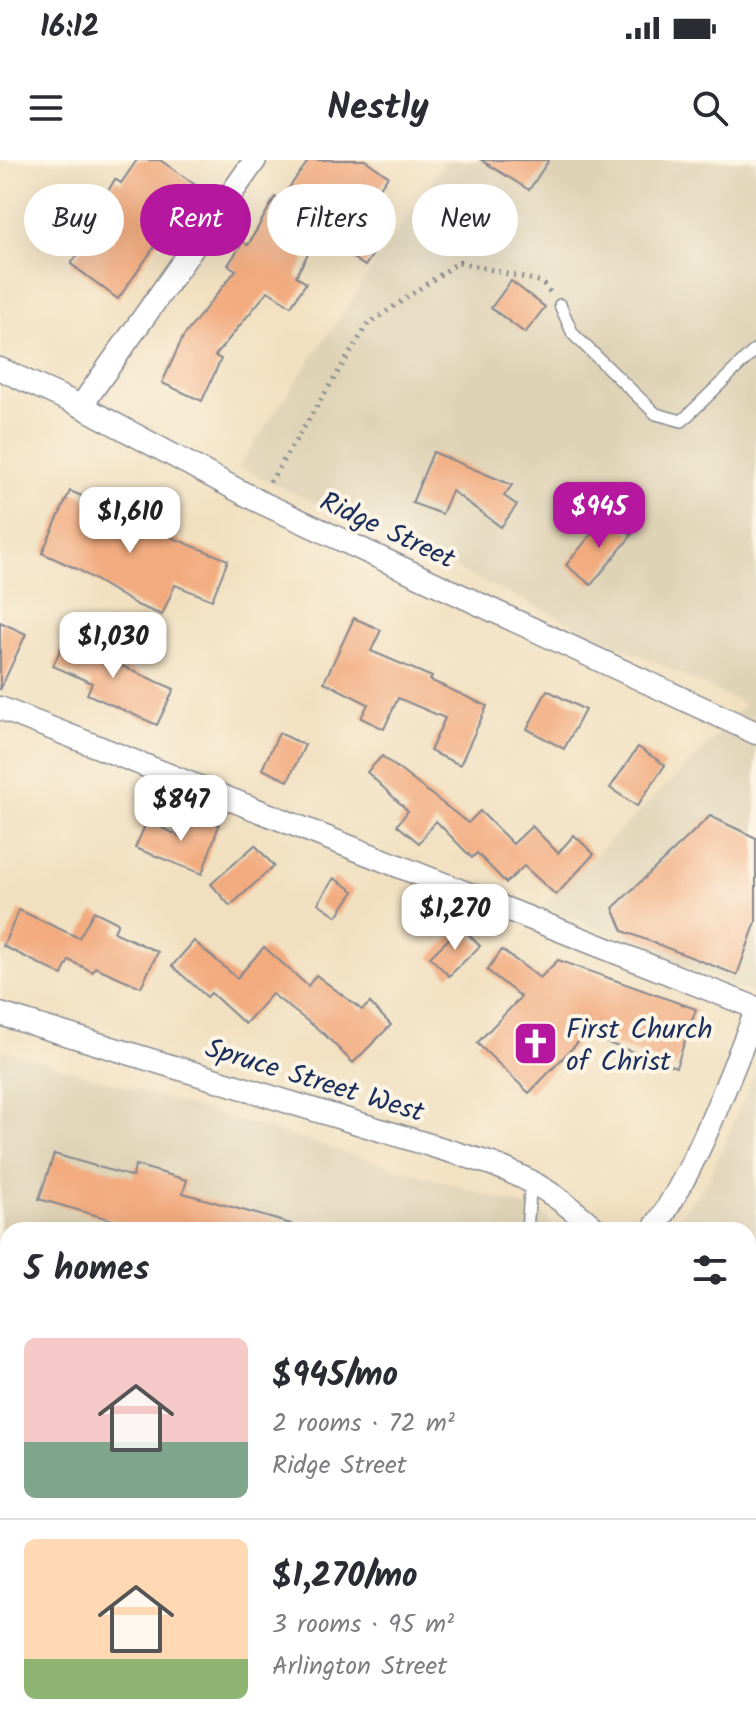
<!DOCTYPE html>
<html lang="en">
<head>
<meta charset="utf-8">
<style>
	body { margin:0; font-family:Kalam,sans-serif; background:#f2f2f3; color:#2b2b33; height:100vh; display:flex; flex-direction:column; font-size:30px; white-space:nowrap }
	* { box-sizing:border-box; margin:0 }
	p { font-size:26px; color:#7c7c81 }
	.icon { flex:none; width:44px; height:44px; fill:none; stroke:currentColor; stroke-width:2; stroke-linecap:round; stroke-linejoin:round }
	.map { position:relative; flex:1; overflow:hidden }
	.drawer { position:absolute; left:0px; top:1062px; width:756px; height:512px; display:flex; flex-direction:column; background:#fff; border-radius:24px 24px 0 0; box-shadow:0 8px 32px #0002 }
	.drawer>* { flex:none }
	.top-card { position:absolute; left:24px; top:24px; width:708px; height:72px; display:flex; gap:16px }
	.price { position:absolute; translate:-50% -68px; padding:0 18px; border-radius:16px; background:#fff; color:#222; font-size:26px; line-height:52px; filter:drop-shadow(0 2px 4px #0008) }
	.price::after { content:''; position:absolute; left:50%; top:48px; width:24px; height:18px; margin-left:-12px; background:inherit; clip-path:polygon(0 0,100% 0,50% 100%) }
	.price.current { background:#b5179e; color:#fff }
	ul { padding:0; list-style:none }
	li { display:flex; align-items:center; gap:24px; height:200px; padding:0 24px }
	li+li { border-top:2px solid #e1e1e2 }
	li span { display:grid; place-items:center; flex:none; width:224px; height:160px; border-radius:12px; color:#555 }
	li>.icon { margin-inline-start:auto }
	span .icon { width:96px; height:96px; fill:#fffc; stroke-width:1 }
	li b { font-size:34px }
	h2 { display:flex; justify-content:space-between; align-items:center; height:96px; padding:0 24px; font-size:34px }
	.chip { padding:0 28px; border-radius:36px; background:#fff; box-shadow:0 8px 32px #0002; font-size:28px; line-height:72px }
	.chip.current { background:#b5179e; color:#fff }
	.status { display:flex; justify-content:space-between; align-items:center; height:56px; padding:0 40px; background:#fff; direction:ltr }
	.status svg { height:22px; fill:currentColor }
	header { display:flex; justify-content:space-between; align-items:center; height:104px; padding:0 24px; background:#fff; font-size:36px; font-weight:600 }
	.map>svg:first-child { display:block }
	.built { fill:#dfd3b6 }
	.building { fill:#f2ab7f }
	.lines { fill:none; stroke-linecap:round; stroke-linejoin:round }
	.lane-casing { stroke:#86888f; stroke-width:14 }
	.street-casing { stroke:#86888f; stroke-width:25 }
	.path { stroke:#86888f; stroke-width:5; stroke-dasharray:2 6; stroke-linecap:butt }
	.lane { stroke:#fff; stroke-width:11 }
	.street { stroke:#fff; stroke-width:22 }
	.labels { text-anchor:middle; stroke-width:8; stroke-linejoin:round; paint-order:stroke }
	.street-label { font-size:28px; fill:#1b2f5e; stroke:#fcf5e5 }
	.poi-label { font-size:28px; fill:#1b2f5e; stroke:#fcf5e5; text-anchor:start }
</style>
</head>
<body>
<div class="status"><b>16:12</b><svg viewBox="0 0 49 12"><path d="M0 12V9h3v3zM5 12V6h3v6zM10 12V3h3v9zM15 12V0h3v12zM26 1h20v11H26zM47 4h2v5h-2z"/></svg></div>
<header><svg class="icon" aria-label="menu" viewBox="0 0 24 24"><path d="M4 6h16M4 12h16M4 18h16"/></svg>Nestly<svg class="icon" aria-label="search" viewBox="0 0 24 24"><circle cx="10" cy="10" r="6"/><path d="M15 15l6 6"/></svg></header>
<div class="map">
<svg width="756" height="1574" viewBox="0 0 756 1574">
	<rect width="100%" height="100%" fill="#fcf5e5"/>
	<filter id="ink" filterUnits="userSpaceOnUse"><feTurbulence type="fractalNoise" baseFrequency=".0125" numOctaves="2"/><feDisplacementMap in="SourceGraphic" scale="16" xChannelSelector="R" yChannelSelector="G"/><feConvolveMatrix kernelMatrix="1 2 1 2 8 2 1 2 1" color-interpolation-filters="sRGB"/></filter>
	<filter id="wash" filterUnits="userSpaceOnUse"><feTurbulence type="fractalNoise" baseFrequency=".006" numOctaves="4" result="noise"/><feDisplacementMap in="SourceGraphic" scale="32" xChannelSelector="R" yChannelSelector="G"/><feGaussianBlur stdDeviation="1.8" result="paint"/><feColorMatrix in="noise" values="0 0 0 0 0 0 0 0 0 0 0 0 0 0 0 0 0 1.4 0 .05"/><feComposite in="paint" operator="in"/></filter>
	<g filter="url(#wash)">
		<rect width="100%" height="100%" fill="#f1e0c0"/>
		<g class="built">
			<path d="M 446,0 L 756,0 L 756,835 L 543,746 L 709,584 L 744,544 L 238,307 Z"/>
			<path d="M 0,889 L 540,1051 L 559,1070 L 8,1070 L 8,1566 L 748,1566 L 748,1255 L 756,1263 L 756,1574 L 0,1574 Z"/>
			<path d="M 756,910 L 756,1189 L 748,1181 L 748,1070 L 669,1070 L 709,1019 Z"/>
		</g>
		<g id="blocks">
			<g class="building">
				<path d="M 137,0 L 160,0 L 197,26 L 118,139 L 71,104 L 96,70 L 88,66 L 115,19 L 121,23 Z"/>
				<path d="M 309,0 L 365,0 L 388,16 L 354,65 L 381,82 L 365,106 L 318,75 L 296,116 L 306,123 L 291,146 L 268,131 L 215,196 L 221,199 L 202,241 L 162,223 L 183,177 L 236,110 L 228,105 L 243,82 L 248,85 L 275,37 L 280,40 Z"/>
				<path d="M 481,0 L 549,0 L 529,30 Z"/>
				<path d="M 511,121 L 545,147 L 525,173 L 491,148 Z"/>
				<path d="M 433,292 L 512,325 L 504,336 L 517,345 L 501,367 L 452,331 L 442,354 L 412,343 Z"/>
				<path d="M 70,331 L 98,343 L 99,340 L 153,370 L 228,400 L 212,440 L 175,425 L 162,455 L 137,445 L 77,409 L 42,393 Z"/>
				<path d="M 607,355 L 632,375 L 591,425 L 566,405 Z"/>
				<path d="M 354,458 L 381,470 L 371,491 L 432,517 L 430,520 L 487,546 L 460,605 L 430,591 L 445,558 L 398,538 L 384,569 L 361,558 L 368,544 L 324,522 Z"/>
				<path d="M 0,462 L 26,474 L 0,530 Z"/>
				<path d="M 69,470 L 95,482 L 90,492 L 174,529 L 157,565 L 87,534 L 92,523 L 53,506 Z"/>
				<path d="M 547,530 L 585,550 L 564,589 L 527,569 Z"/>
				<path d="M 279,573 L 305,585 L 288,621 L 262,609 Z"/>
				<path d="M 638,587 L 665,605 L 637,646 L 610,628 Z"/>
				<path d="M 382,596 L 468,663 L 480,651 L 513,684 L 532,666 L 558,693 L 574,675 L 594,694 L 556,735 L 524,706 L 506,723 L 477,693 L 472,698 L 436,661 L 419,683 L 397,665 L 408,651 L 367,612 Z"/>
				<path d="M 189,655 L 219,665 L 202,714 L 135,688 L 147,661 L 182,677 Z"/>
				<path d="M 710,656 L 756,678 L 756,762 L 737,815 L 623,771 L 613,748 Z"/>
				<path d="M 255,685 L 274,706 L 230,746 L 211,724 Z"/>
				<path d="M 334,718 L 354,731 L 337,756 L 318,743 Z"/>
				<path d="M 19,750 L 79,778 L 94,751 L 118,763 L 114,772 L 158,792 L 141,827 L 95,807 L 93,812 L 69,800 L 62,815 L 3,786 Z"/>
				<path d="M 461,767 L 480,786 L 449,816 L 430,797 Z"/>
				<path d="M 194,781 L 237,818 L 264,787 L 308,826 L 316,815 L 362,850 L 370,843 L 391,865 L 353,903 L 323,873 L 272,834 L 245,864 L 211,833 L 207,837 L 172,806 Z"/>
				<path d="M 502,790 L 540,818 L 558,800 L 696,849 L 676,907 L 585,875 L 529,933 L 477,883 L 521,837 L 487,810 Z"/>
				<path d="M 54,994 L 133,1017 L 135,1005 L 187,1020 L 183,1033 L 291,1064 L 290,1070 L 132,1070 L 133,1066 L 39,1039 Z"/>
			</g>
		</g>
	</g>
	<g filter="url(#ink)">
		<use href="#blocks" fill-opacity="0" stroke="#86888f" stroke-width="2"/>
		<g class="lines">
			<defs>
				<g id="lane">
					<path d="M 560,145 L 573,174 L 656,254 L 682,261 L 756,189"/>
					<path d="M 527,1070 L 531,1020"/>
					<path d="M 495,1566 L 503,1574"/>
					<path d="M 331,1574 L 339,1566"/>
				</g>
				<g id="street">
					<path d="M 0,209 L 81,246 L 258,341 L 756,573"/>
					<path d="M 81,246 L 255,0"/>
					<path d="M 0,548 L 756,848"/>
					<path d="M 0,854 L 492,1004 C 538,1022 560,1038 597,1070"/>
					<path d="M 653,1070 C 699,1004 725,926 756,852"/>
					<path d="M 748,1212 L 756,1220"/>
					<path d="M 748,1356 L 756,1349"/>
					<path d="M 0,1383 L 8,1391"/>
					<path d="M 178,1566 L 182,1574"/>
					<path d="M 537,1574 L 545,1566"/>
				</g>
			</defs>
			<use href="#lane" class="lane-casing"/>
			<use href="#street" class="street-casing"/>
			<path class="path" d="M 270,322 L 368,164 L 459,102 L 542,122 L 550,132"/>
			<use href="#lane" class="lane"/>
			<use href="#street" class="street"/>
		</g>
	</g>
	<defs>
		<symbol id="church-square" viewBox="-11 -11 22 22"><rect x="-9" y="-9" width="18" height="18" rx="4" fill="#b5179e" stroke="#fcf5e5"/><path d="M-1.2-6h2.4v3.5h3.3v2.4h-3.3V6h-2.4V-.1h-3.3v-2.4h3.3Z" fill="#fff"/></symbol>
	</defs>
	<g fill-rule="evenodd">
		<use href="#church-square" x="510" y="858" width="51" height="51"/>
	</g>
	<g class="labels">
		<g class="street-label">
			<text transform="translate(388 369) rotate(25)" y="10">Ridge Street</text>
			<text transform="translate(315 919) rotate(17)" y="10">Spruce Street West</text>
		</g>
		<g class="poi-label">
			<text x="566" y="878">First Church<tspan x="566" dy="32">of Christ</tspan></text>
		</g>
	</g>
</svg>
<b class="price current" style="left:599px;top:390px">$945</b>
<b class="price" style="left:130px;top:395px">$1,610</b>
<b class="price" style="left:113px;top:520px">$1,030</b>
<b class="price" style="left:181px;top:683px">$847</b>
<b class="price" style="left:455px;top:792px">$1,270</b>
<div class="top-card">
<a class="chip">Buy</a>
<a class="chip current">Rent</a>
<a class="chip">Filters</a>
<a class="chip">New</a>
</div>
<section class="drawer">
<h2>5 homes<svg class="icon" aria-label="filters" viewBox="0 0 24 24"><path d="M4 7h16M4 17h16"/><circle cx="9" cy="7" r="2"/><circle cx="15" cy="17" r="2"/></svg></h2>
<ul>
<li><span style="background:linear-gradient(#f6c9c9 65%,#7fa58c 0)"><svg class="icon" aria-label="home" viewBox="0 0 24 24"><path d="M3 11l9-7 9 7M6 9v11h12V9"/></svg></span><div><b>$945/mo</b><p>2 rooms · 72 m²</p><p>Ridge Street</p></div></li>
<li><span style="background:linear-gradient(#ffd9b3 75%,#8fb573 0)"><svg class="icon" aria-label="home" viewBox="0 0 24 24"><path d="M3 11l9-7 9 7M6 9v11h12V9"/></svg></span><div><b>$1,270/mo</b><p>3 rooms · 95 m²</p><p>Arlington Street</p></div></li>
</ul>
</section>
</div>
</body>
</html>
